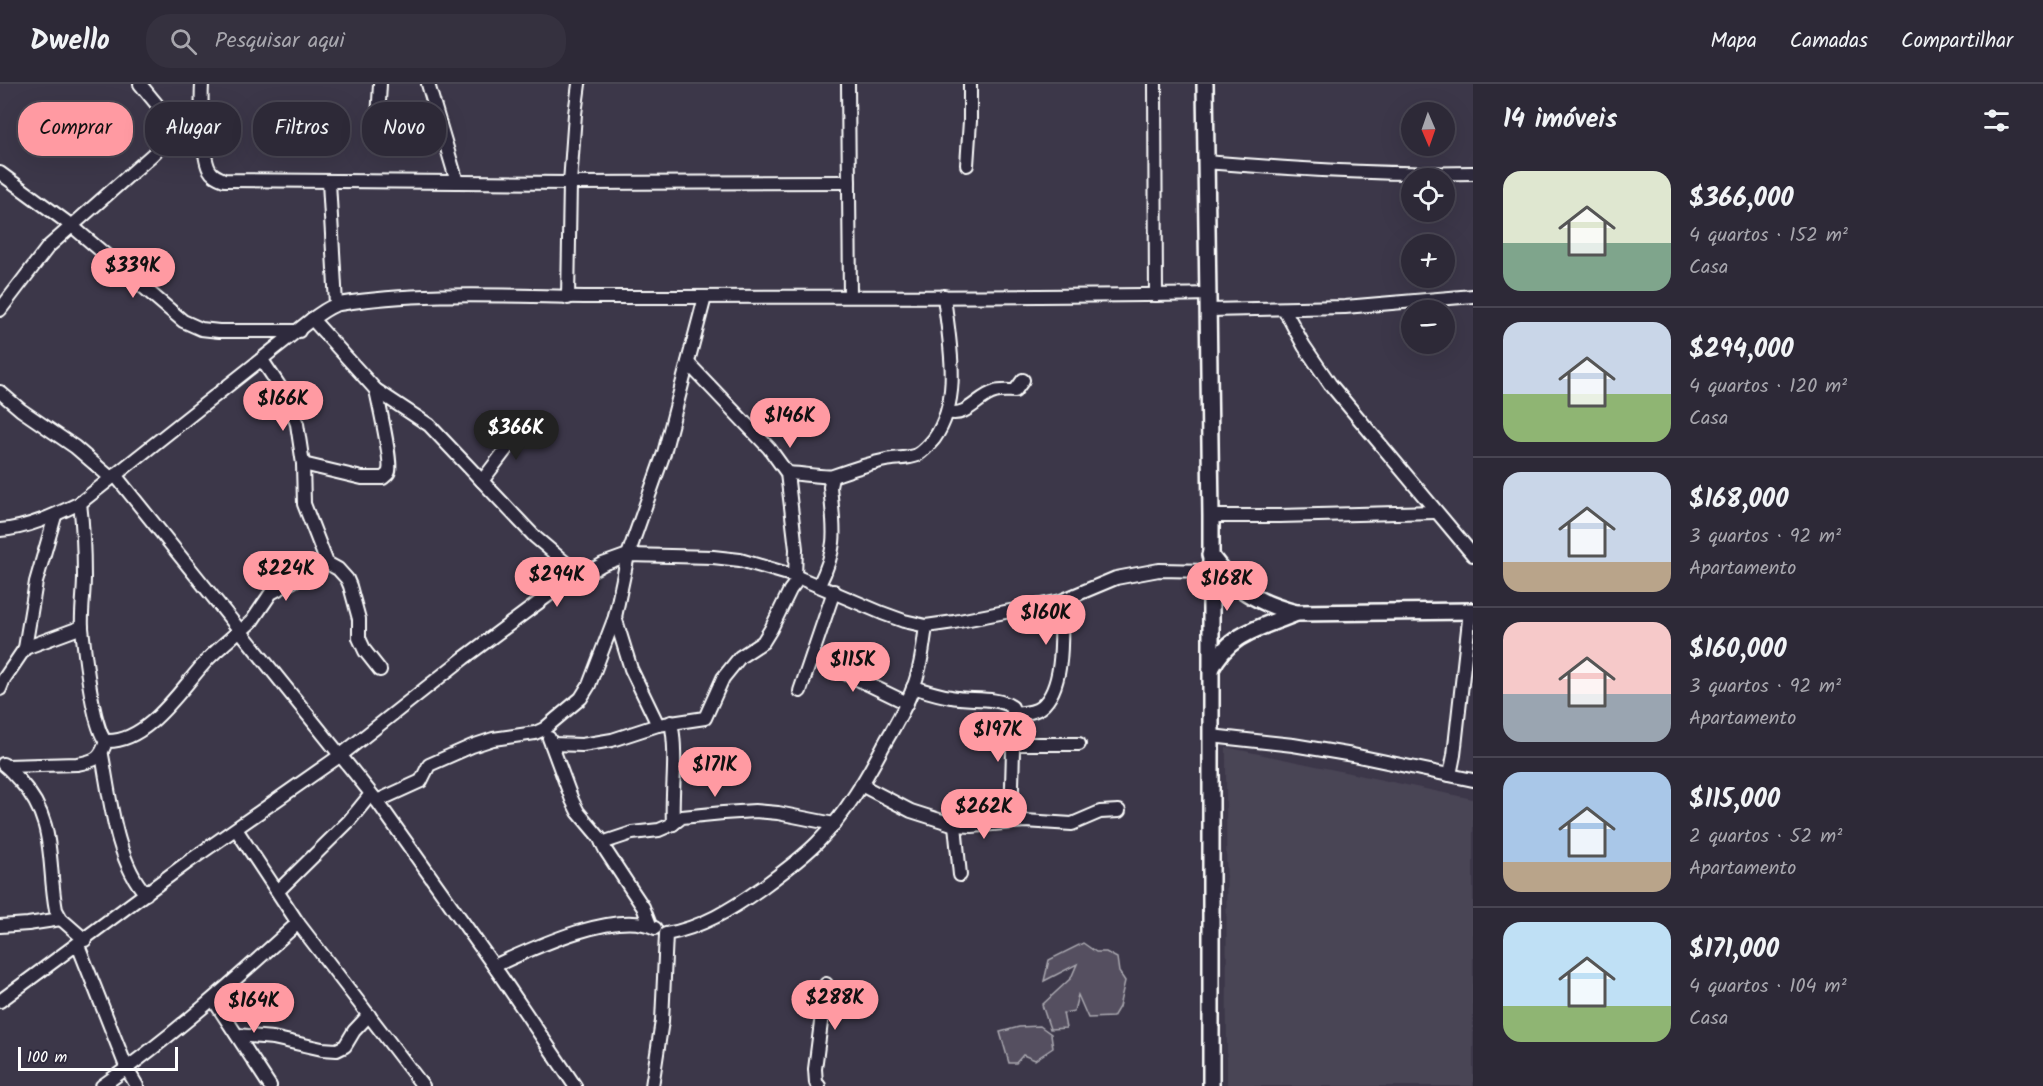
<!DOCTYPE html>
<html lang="pt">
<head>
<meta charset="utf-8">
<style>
	body { margin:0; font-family:Kalam,sans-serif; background:#35313f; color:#f1f3f6; height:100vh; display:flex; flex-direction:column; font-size:22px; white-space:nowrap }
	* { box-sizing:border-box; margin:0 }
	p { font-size:20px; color:#a7a6ad }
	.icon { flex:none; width:33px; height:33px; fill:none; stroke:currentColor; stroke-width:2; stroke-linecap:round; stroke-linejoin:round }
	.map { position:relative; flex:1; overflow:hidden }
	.panel { display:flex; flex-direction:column; background:#2d2937; width:570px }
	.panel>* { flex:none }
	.hud { position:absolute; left:18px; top:18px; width:570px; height:54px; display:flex; gap:12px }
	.needle { width:39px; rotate:178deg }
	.controls { position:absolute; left:1401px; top:18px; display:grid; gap:12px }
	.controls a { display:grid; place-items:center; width:54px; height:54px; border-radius:50%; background:#2d2937; box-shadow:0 6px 24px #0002,0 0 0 2px #484552; font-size:30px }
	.scale { position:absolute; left:18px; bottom:15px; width:160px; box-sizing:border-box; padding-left:6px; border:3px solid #fff; border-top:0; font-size:16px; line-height:21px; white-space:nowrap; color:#fff; -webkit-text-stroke:4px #2f2a3d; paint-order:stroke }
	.price { position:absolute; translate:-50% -51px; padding:0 14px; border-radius:21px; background:#ff9aa2; color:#111; font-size:20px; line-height:39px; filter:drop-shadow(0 2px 3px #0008) }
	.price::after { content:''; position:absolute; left:50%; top:36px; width:18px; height:14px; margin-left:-9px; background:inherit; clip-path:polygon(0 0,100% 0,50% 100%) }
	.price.current { background:#222; color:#fff }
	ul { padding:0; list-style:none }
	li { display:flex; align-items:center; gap:18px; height:150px; padding:0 30px }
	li+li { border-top:2px solid #484552 }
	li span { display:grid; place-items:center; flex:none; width:168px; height:120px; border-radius:18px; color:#555 }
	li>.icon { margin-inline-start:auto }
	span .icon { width:72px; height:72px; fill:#fffc; stroke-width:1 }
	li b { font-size:26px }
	h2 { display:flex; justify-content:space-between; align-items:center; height:72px; padding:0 30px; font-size:26px }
	.tag { padding:0 21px; border-radius:24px; background:#2d2937; box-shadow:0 6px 24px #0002,0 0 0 2px #484552; font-size:21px; line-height:54px }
	.tag.current { background:#ff9aa2; color:#111 }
	header { display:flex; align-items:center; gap:36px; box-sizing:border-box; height:84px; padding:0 30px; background:#2d2937; border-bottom:2px solid #484552 }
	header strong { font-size:28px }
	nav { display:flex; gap:33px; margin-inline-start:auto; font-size:21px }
	.search { width:420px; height:54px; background:#35313f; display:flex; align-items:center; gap:15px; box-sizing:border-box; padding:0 21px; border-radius:24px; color:#a7a6ad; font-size:22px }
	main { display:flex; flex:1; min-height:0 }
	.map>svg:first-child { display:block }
	.built { fill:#494455 }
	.green { fill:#555060; stroke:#aaa8b0; stroke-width:1.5 }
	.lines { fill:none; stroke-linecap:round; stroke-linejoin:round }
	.minor-casing { stroke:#fff; stroke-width:16 }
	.major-casing { stroke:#fff; stroke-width:20 }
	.minor { stroke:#2f2a3d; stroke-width:12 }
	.major { stroke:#2f2a3d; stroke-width:15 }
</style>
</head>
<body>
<header>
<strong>Dwello</strong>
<div class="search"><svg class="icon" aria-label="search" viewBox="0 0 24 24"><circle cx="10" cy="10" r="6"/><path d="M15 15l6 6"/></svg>Pesquisar aqui</div>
<nav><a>Mapa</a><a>Camadas</a><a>Compartilhar</a></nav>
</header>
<main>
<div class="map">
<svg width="1473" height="1002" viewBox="0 0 1473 1002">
	<rect width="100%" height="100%" fill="#3c3749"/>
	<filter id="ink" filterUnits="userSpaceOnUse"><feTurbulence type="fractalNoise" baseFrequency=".0167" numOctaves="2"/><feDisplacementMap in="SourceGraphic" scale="12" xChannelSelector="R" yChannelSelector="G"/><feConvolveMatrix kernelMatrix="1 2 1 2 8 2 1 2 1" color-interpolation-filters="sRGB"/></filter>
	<g filter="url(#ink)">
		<path class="built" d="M 1226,663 L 1473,715 L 1473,1002 L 1227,1002 Z"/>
		<g class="green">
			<path d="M 1083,859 L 1096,868 L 1106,868 L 1117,874 L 1119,888 L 1125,897 L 1119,923 L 1113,933 L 1088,934 L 1078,911 L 1074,927 L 1063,929 L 1066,944 L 1050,945 L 1042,921 L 1071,894 L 1077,880 L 1044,897 L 1049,876 Z"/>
			<path d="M 1040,942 L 1051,950 L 1053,964 L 1035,976 L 1023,971 L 1016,979 L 1009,979 L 1000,948 L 1019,943 Z"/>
		</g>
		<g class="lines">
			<defs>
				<g id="minor">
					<path d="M 140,0 L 178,46"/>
					<path d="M 202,0 C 201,17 202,72 209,85 C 212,91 217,93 224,96 L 570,99 L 849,98"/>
					<path d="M 428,0 L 457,98"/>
					<path d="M 848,0 L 850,212"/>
					<path d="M 1155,0 L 1156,211"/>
					<path d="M 377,53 L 380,0"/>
					<path d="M 1205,78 C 1294,85 1383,91 1473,89"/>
					<path d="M 967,81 L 970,37 L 970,0"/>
					<path d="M 0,89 L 72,142 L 183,237 L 201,245 L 219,247 L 299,247"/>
					<path d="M 329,98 L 336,220"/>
					<path d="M 568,214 L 570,99 L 575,30 L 579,0"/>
					<path d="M 1284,225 L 1304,262 L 1330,300 L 1473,471"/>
					<path d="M 0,226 L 48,163 L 152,71 L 201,23"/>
					<path d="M 1209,226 L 1345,223 L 1473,212"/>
					<path d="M 312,235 L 376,306 L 429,341 L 535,453 L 580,491"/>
					<path d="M 262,276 L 288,315 L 297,340 L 303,380 L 304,420 L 327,479 L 338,485 L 347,495 L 350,502 L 359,535 L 359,554 L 365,567 L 380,586"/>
					<path d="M 688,279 L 769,364 L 787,389 L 796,465 L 795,492"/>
					<path d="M 0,308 L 21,326 L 75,363 L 111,394"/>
					<path d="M 948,328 C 967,334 978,312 995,308 C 1001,306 1008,307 1015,307 L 1023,296"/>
					<path d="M 303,380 L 362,394 L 383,394 C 386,391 388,391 389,387 C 392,376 379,321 376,306"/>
					<path d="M 787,389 C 796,389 827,394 833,392 C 850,386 867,380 886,376 C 896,374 907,375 917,371 C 924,367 929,361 934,355 C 963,314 949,259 944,212"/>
					<path d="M 115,391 L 377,717 L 494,882 L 575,1002"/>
					<path d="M 482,397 L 526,339"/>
					<path d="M 80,419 C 83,443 84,468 84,493 C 84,510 81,527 82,544 C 84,563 93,647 106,657"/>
					<path d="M 1211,432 L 1279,432 L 1436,428"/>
					<path d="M 0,446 C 28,444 55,431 80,419 L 312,235 C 320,230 329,222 339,220 C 433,205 534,214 629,213 C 822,212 1015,214 1208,210"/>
					<path d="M 819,501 C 839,461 834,445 830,403 L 832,393"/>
					<path d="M 615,533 L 631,585 L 658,641"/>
					<path d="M 241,547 L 252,537 L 271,509 L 327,479"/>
					<path d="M 25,564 L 82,543"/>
					<path d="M 812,573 L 907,619"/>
					<path d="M 913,603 C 926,607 938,611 951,613 C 969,617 997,612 1012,623 L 1014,630 L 1011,738"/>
					<path d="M 0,605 L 4,595 L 25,564 L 36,498 L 55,432"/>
					<path d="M 800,607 L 834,507"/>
					<path d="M 1014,630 C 1022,629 1034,629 1041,623 C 1066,603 1061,546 1061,517"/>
					<path d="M 671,638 C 678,672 671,706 673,740"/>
					<path d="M 1211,652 L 1293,661 L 1353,671 L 1473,696"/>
					<path d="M 549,654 L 572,716 L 578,728 L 599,753 L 606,767 L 629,802 L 643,823 L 650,841"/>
					<path d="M 552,660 L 582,661 L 612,656 L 658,641 L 705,634 L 723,594 L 740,573 L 763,558 L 771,545 L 790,506 L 799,494"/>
					<path d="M 1013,660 L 1079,660"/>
					<path d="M 102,671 C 110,713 116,778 146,810"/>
					<path d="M 3,680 C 10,685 14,691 20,697 C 57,737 47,778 56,826 L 61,835 L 85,856"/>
					<path d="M 6,682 L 77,680 C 96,677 101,674 106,657 C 149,659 183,601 209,574 C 219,564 230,555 240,546"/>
					<path d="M 1450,691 L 1454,671 L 1470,527"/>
					<path d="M 861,701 L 911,727 L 955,741 L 972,742 L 1025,737 L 1072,740 L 1100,728 L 1119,727"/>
					<path d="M 377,717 L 421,697 L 429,681 L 472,662 L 493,655 L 535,649 L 544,645 L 581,614 L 589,601 L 615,533 L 628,471 L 664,369 L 705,213"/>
					<path d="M 955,741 L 960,791"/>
					<path d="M 236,745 L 298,839 L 423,1002"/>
					<path d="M 602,759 L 632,749 L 659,746 L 673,740 L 682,733 L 723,729 L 755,727 L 778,729 L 834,740"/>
					<path d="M 278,807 L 349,737 L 371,710"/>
					<path d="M 0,842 L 28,840 L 61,835"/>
					<path d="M 78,861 L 127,985 L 137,1002"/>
					<path d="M 494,882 C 531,865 617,824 655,844"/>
					<path d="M 213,915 L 270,1002"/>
					<path d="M 0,917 L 188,778 L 341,671 L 464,574 L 550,510 L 603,480 L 628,471 L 713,473 L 740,476 L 795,492 L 882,529 L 904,537 L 926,542 L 954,538 L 1061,517 L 1116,494 L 1159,486 L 1210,487"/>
					<path d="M 237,951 L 273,954 L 322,965 L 337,966 L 345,962 L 354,947 L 369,931"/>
					<path d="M 102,1002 C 172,953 235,896 298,839"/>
					<path d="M 652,1002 L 662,937 L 666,850 C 701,844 732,825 760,805 C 779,791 800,776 817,759 C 846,730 867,693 886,657 C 896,640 906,623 913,604 C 921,584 923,563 926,542"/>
					<path d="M 819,1002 L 816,999 L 815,985 L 826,900"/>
				</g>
				<g id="major">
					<path d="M 1205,0 L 1211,432 L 1211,1002"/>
					<path d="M 1210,471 C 1217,480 1224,490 1232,497 C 1249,514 1273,523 1296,529 L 1473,527"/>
					<path d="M 1211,585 C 1229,549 1261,544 1296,529"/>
				</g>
			</defs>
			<use href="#minor" class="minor-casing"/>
			<use href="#major" class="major-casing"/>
			<use href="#minor" class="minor"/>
			<use href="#major" class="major"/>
		</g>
	</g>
</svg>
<div class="controls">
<a><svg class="needle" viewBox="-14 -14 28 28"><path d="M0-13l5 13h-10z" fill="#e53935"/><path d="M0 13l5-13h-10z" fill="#a7a6ad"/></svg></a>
<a><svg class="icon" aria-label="locate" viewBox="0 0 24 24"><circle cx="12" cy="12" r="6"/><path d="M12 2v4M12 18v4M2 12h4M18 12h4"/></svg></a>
<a>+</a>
<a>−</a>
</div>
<div class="scale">100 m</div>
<b class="price" style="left:133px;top:215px">$339K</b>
<b class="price" style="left:283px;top:348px">$166K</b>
<b class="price" style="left:790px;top:365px">$146K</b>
<b class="price current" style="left:516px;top:377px">$366K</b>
<b class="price" style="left:286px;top:518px">$224K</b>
<b class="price" style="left:557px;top:524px">$294K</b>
<b class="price" style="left:1227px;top:528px">$168K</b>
<b class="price" style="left:1046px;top:562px">$160K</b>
<b class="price" style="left:853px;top:609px">$115K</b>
<b class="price" style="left:998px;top:679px">$197K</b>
<b class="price" style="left:715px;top:714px">$171K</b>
<b class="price" style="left:984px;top:756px">$262K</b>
<b class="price" style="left:835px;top:947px">$288K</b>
<b class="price" style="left:254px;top:950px">$164K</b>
<div class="hud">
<a class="tag current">Comprar</a>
<a class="tag">Alugar</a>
<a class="tag">Filtros</a>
<a class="tag">Novo</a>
</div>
</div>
<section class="panel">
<h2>14 imóveis<svg class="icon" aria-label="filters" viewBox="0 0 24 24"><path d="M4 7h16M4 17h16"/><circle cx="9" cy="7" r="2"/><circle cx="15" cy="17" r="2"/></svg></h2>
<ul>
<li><span style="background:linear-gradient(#dfe7d0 60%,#7fa58c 0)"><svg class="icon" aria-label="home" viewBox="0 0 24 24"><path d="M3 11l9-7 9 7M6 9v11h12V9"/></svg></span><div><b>$366,000</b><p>4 quartos · 152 m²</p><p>Casa</p></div></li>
<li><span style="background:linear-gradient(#c9d6e8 60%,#8fb573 0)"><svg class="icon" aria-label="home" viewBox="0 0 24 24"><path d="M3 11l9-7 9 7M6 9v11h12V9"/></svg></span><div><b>$294,000</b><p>4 quartos · 120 m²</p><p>Casa</p></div></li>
<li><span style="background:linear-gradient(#c9d6e8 75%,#b9a48a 0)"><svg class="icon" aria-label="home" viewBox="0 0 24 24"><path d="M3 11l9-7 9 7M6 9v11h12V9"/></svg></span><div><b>$168,000</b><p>3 quartos · 92 m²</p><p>Apartamento</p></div></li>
<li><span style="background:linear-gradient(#f6c9c9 60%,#9aa5b1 0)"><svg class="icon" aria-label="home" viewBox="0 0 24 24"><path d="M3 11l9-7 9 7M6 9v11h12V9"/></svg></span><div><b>$160,000</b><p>3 quartos · 92 m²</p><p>Apartamento</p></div></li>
<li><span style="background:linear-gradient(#a9c7e8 75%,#b9a48a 0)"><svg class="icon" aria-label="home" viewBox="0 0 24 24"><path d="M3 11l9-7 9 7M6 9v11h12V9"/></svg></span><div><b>$115,000</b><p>2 quartos · 52 m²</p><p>Apartamento</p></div></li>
<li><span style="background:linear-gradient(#bfe0f5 70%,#8fb573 0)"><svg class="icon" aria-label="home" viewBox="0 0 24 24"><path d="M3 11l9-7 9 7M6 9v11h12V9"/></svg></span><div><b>$171,000</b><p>4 quartos · 104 m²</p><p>Casa</p></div></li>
</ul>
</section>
</main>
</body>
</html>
